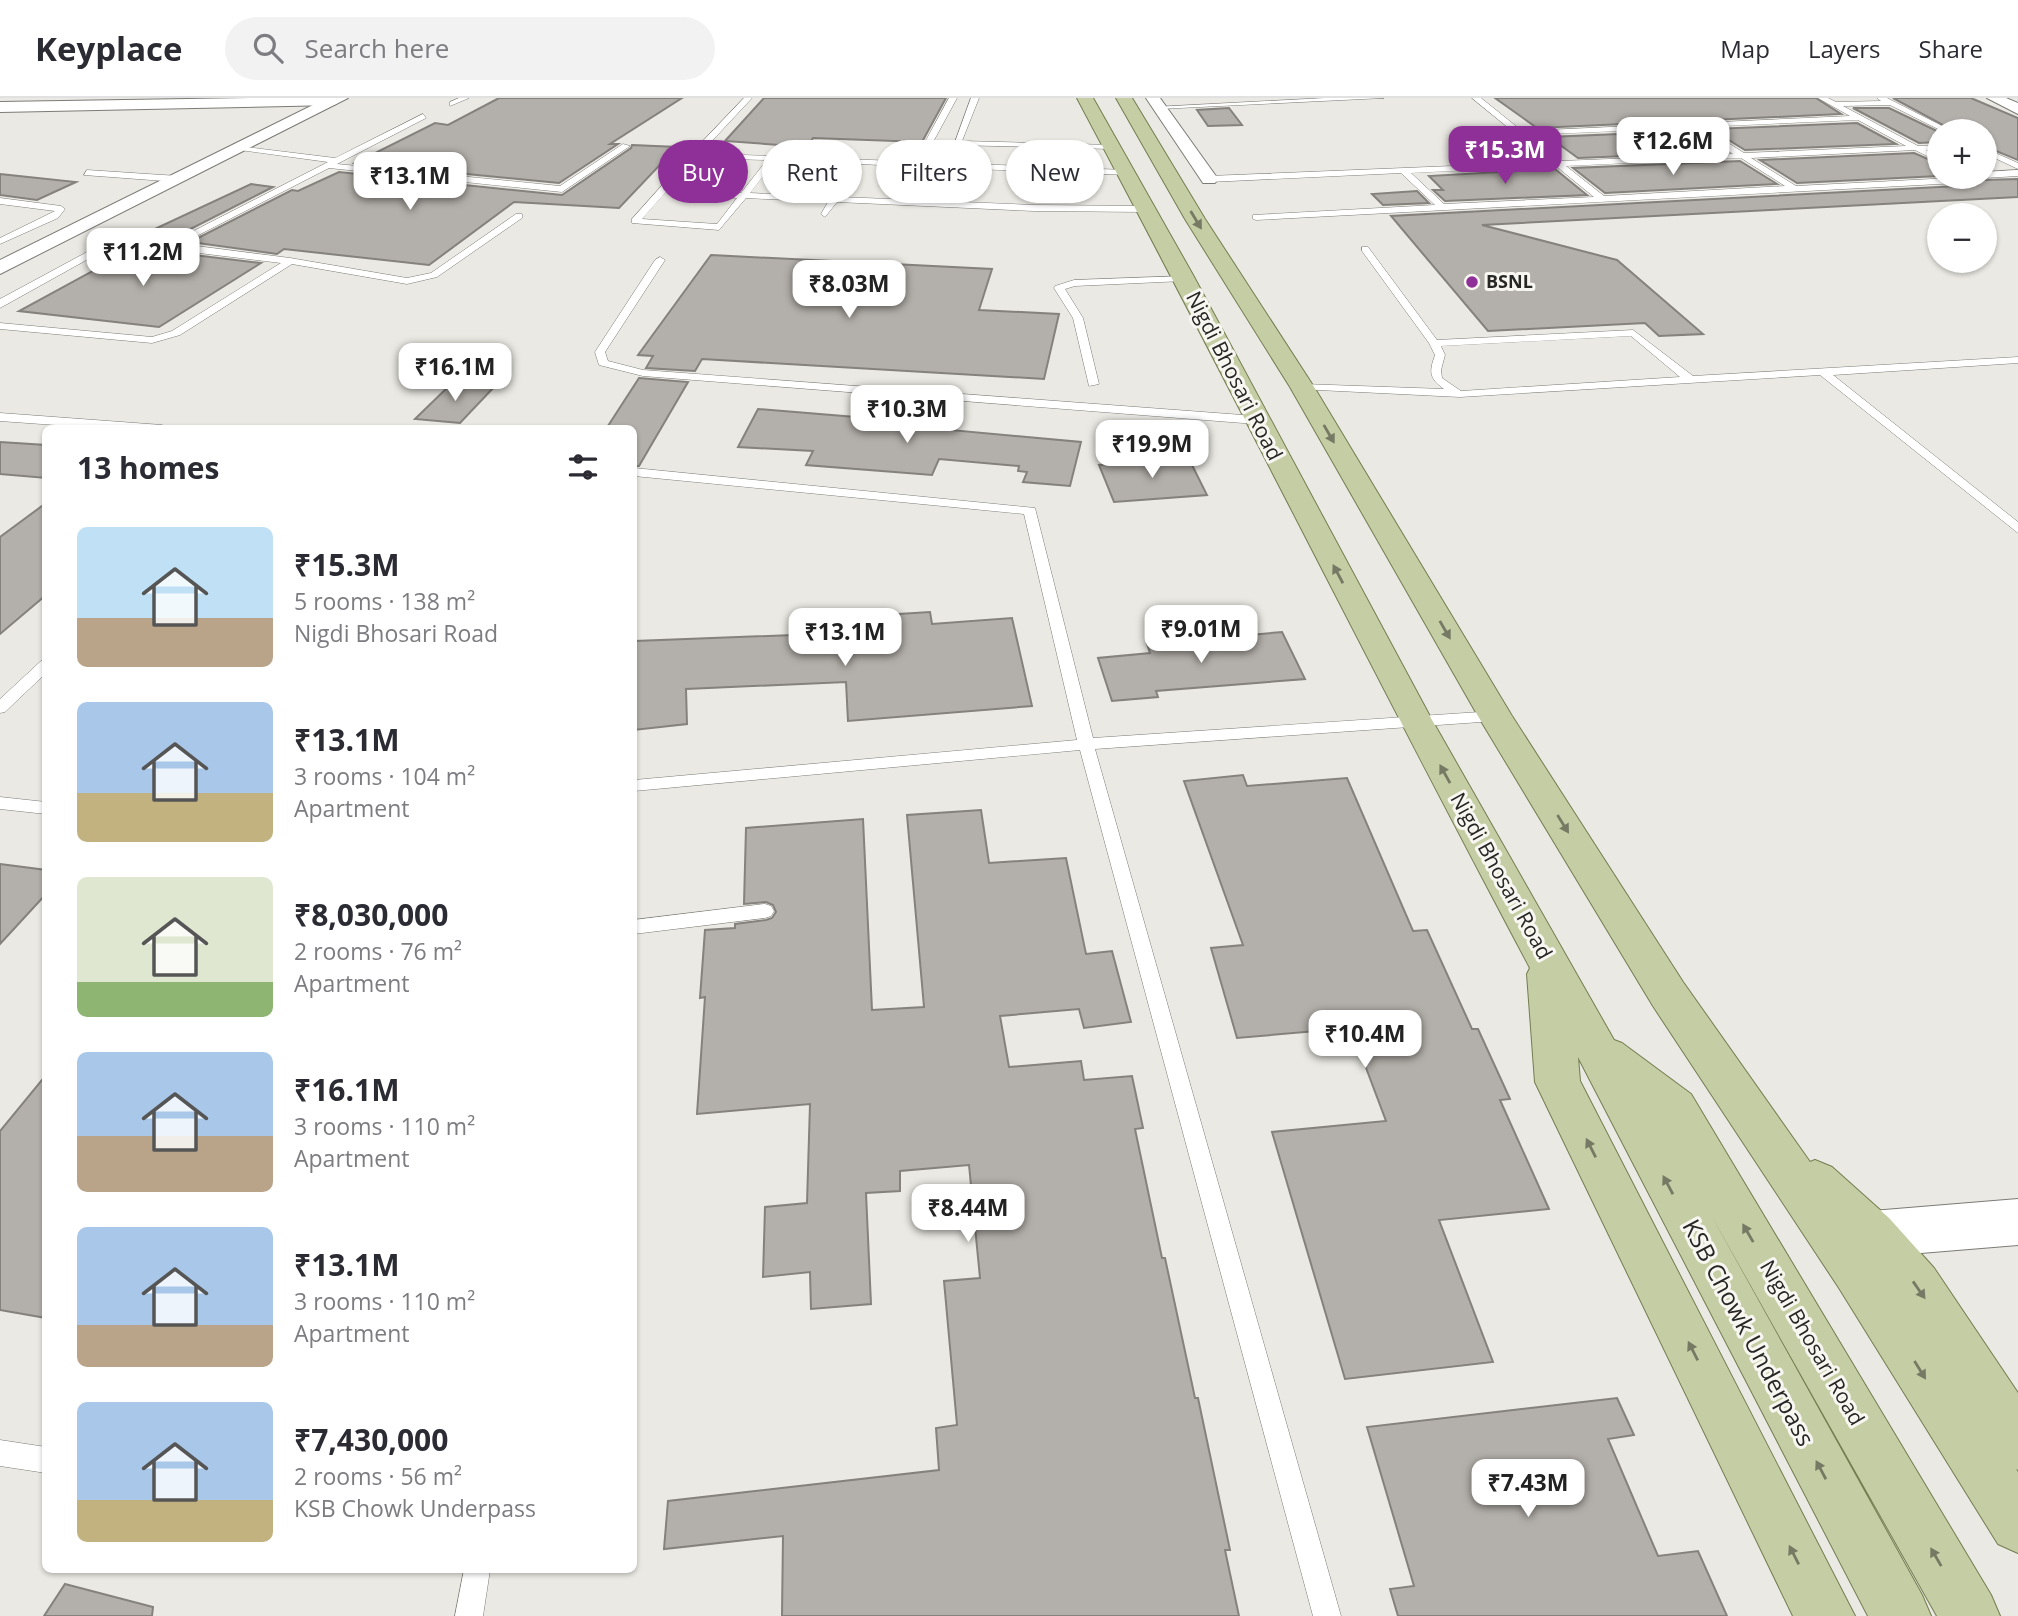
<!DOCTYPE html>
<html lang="en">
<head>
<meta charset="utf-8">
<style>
	body { margin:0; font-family:"Open Sans",sans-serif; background:#f2f2f3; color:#2b2b33; height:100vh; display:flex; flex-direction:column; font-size:26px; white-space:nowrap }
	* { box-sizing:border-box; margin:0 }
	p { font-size:23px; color:#7c7c81 }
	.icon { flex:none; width:38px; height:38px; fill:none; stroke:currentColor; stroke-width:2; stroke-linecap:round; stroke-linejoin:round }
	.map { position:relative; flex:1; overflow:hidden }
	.panel { position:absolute; left:42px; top:327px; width:595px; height:1148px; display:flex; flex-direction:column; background:#fff; border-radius:10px; box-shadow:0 2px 5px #0004 }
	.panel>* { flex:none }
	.banner { position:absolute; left:658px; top:42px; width:665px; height:63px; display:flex; gap:14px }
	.tools { position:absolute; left:1927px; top:21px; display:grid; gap:14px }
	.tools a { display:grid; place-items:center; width:70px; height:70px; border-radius:50%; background:#fff; box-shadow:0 2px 5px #0004; font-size:35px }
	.price { position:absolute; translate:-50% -60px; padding:0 16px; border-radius:14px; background:#fff; color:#222; font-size:23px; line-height:46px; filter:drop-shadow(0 2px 4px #0008) }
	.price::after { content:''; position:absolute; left:50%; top:42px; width:21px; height:16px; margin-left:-10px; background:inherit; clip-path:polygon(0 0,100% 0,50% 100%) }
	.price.active { background:#8f2f98; color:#fff }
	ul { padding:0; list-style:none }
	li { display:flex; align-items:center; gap:21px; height:175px; padding:0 35px }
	li span { display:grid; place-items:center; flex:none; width:196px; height:140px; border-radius:10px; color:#555 }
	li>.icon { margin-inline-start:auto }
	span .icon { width:84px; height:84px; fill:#fffc; stroke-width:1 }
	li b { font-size:30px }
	h2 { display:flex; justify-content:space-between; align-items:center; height:84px; padding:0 35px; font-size:30px }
	.pill { padding:0 24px; border-radius:32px; background:#fff; box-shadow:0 2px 5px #0004; font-size:24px; line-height:63px }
	.pill.active { background:#8f2f98; color:#fff }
	header { display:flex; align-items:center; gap:42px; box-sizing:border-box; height:98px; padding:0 35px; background:#fff; border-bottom:2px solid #e1e1e2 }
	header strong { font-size:33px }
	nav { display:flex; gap:38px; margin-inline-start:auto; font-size:24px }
	.search { width:490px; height:63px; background:#f2f2f3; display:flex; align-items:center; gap:18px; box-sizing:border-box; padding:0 24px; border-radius:38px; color:#7c7c81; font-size:26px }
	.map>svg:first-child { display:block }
	.building { fill:#b3afaa; stroke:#85817d; stroke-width:2 }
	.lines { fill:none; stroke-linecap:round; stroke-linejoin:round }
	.service-casing { stroke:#7c7b76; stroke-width:1 }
	.minor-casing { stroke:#7c7b76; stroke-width:2 }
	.tertiary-casing { stroke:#7c7b76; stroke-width:2 }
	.primary-casing { stroke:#747d50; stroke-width:2 }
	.service { fill:#fff; fill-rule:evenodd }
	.minor { fill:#fff; fill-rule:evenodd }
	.tertiary { fill:#fff; fill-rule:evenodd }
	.primary { fill:#c4cda4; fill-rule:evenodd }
	.oneway { fill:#767a64 }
	.poi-dot { fill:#8f2f98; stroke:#f8f6f0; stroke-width:2.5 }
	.labels { text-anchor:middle; stroke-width:6; stroke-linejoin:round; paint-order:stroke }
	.far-poi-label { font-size:18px; font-weight:bold; fill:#272725; stroke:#f8f6f0; text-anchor:start }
	.street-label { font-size:21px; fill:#272725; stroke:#f8f6f0 }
	.near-street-label { font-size:24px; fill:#272725; stroke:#f8f6f0 }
</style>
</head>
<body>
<header>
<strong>Keyplace</strong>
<div class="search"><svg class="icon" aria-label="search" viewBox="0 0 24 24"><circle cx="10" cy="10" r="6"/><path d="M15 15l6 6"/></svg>Search here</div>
<nav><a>Map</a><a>Layers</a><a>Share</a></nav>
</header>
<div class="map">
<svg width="2018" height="1518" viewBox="0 0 2018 1518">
	<rect width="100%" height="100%" fill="#eae9e3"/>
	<g class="building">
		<path d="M 499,0 L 682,0 L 610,46 L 618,46 L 559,85 L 355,65 L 435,25 L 448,27 Z"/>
		<path d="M 764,0 L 946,0 L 922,44 L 813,40 L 807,49 L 725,43 Z"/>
		<path d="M 1495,0 L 1816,0 L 1841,16 L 1537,30 Z"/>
		<path d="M 1893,0 L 1971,0 L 2018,20 L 2018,62 L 1984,48 L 1984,33 L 1954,33 Z"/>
		<path d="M 1229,10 L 1242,27 L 1208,28 L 1197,12 Z"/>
		<path d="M 1853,10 L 1889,10 L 1939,34 L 1939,44 L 1919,45 Z"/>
		<path d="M 1857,25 L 1896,46 L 1745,52 L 1711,31 Z"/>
		<path d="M 1691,33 L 1725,54 L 1578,60 L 1549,39 Z"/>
		<path d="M 632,47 L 677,49 L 619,110 L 514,104 L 429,167 L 284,151 L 277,156 L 190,144 L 292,92 L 298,93 L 339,74 L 562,97 L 631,50 Z"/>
		<path d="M 1914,55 L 1939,66 L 1939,78 L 1797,85 L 1760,62 Z"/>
		<path d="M 1740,63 L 1777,86 L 1605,95 L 1573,70 Z"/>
		<path d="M 1555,71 L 1587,97 L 1445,103 L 1433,92 L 1443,92 L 1429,78 Z"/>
		<path d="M 0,76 L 76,84 L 37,102 L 0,97 Z"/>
		<path d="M 2018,81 L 2018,99 L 1482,127 L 1617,162 L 1703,236 L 1659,238 L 1645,225 L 1488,233 L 1391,118 L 1977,87 L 1983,82 Z"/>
		<path d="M 251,86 L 273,89 L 169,142 L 151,141 L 157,138 L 144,136 Z"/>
		<path d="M 1417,93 L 1429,105 L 1383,107 L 1372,96 Z"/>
		<path d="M 135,150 L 261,165 L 159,229 L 19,213 Z"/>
		<path d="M 711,157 L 992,171 L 979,212 L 1059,216 L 1044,281 L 702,261 L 695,273 L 646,270 L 653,258 L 638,257 Z"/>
		<path d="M 639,280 L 688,284 L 639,368 L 634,368 L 634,331 L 606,331 Z"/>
		<path d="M 452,285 L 495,288 L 460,325 L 415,321 Z"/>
		<path d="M 758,311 L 952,327 L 950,332 L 1081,344 L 1070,388 L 1023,384 L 1027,374 L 1018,373 L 1019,368 L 939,361 L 932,377 L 806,367 L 813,353 L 738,349 Z"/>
		<path d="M 0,344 L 46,347 L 46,380 L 0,376 Z"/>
		<path d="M 1189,361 L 1207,397 L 1114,404 L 1099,367 Z"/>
		<path d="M 46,405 L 46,497 L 0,536 L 0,439 Z"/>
		<path d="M 930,514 L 932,526 L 1012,520 L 1032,608 L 848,623 L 846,584 L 686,591 L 687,626 L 634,632 L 635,543 L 845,535 L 844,528 L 867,527 L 866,518 Z"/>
		<path d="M 1282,534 L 1305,581 L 1156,593 L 1158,599 L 1112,603 L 1098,560 L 1150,555 L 1147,546 Z"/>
		<path d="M 1243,677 L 1247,688 L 1347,680 L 1413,833 L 1427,832 L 1472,931 L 1478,931 L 1510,1001 L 1500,1002 L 1549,1111 L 1439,1122 L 1493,1264 L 1345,1281 L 1272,1034 L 1386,1023 L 1351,930 L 1237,940 L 1211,850 L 1243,847 L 1184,683 Z"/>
		<path d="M 981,712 L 989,765 L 1066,760 L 1086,856 L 1112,853 L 1131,924 L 1084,930 L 1079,911 L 1000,918 L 1009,969 L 1081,963 L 1084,982 L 1132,978 L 1143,1030 L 1135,1031 L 1162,1160 L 1165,1160 L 1195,1300 L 1198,1300 L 1230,1452 L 1225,1452 L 1239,1518 L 782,1518 L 783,1438 L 664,1451 L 668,1403 L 939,1372 L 936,1330 L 957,1327 L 944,1183 L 980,1180 L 969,1067 L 900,1073 L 900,1093 L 866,1095 L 871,1206 L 811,1211 L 810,1174 L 763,1179 L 765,1109 L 807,1105 L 810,1006 L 697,1016 L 705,899 L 700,900 L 705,832 L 735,830 L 735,826 L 766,822 L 772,820 L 776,814 L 773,807 L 766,804 L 744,806 L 746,730 L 863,721 L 872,912 L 924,909 L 907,717 Z"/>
		<path d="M 0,766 L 46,772 L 46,796 L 0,846 Z"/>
		<path d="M 46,977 L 46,1220 L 0,1212 L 0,1033 Z"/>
		<path d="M 1617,1300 L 1634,1337 L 1608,1341 L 1658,1458 L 1698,1453 L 1727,1518 L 1398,1518 L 1390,1491 L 1414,1488 L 1367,1329 Z"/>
		<path d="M 65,1486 L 153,1509 L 152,1518 L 44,1518 Z"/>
	</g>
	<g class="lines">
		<defs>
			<g id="service">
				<path d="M 459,0 L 469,0 L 450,8 L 450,4 Z"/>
				<path d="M 744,0 L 752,0 L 711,44 L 731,47 L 731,51 L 702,48 L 702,44 Z"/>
				<path d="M 949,0 L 957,0 L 926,57 L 917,60 L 899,61 L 899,57 L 920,53 Z"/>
				<path d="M 971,0 L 979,0 L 962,43 L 1112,47 L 1116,49 L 1112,51 L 954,47 Z"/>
				<path d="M 1325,0 L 1384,0 L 1159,11 L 1155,9 Z"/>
				<path d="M 1472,0 L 1481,0 L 1522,33 L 1850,18 L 1818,0 L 1828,0 L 1836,4 L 1881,3 L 1877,0 L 1887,0 L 1952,33 L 1942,33 L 1890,7 L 1843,8 L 1918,48 L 1939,47 L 1939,51 L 1926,52 L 1939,59 L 1939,64 L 1915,52 L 1751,60 L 1796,88 L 1971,79 L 1981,81 L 1977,84 L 1256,122 L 1253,121 L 1253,117 L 1435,107 L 1401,75 L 1209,84 L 1205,81 L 1209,78 L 1550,64 ZM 1858,22 L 1906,48 L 1744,55 L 1703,29 ZM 1692,30 L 1733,56 L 1560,63 L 1527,37 ZM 1741,60 L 1785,88 L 1604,98 L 1566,68 ZM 1556,68 L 1594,99 L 1444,106 L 1411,75 Z"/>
				<path d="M 423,16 L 426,20 L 337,66 L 560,88 L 623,46 L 630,48 L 562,94 L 329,70 L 181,146 L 290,160 L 407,180 L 431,175 L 516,116 L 522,116 L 522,120 L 437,179 L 407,186 L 292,166 L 180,237 L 152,245 L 0,231 L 0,225 L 152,239 L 172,233 L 281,165 L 117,145 L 0,210 L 0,201 L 113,140 L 170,145 L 328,64 L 240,52 L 237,48 L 335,60 Z"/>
				<path d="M 1984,50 L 2018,65 L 2018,71 L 1984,55 Z"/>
				<path d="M 691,55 L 1126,72 L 1129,77 L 925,69 L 910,99 L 906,102 L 902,99 L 917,69 L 861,66 L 840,99 L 1034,107 L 1146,108 L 1150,111 L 1146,114 L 1034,113 L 837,104 L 825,119 L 821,116 L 828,104 L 746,100 L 719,132 L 632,125 L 632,121 ZM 696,60 L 767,62 L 741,95 L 687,93 L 690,98 L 737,100 L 717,126 L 642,121 ZM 775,63 L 853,66 L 832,99 L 750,95 Z"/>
				<path d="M 87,72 L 178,78 L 182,81 L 178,84 L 84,77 Z"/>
				<path d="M 2018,72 L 2018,78 L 1984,80 L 1981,79 L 1984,79 L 1984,74 Z"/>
				<path d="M 0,100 L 61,108 L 65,111 L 58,120 L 0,146 L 0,140 L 55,113 L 0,106 Z"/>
				<path d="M 1362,149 L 1368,149 L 1437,242 L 1633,232 L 1693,278 L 2018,259 L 2018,265 L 1833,277 L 2018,424 L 2018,435 L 1820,277 L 1460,299 L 1298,291 L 1296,289 L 1302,286 L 1444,291 C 1429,280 1429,274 1435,257 L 1429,245 L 1362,153 ZM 1631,238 L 1680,279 L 1461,293 L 1442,280 L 1441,272 L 1445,257 L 1441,248 Z"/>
				<path d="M 660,159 L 665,162 L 605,254 L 608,263 L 643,272 L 1256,318 L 1262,322 L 1256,326 L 643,278 L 599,267 L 595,254 L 655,162 Z"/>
				<path d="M 1186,178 L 1188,180 L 1183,183 L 1075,188 L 1065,191 L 1083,220 L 1099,286 L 1089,288 L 1073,220 L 1054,190 L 1055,188 L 1074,182 Z"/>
				<path d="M 0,315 L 162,327 L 168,331 L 111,331 L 0,323 Z"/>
				<path d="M 634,370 L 1035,410 L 1093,640 L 1495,613 L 1503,618 L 1495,623 L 1095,651 L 1341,1518 L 1313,1518 L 1080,652 L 634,693 L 634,682 L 1077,642 L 1024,416 L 634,378 Z"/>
				<path d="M 46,562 L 46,575 L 5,614 L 0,615 L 0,601 L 41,563 Z"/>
				<path d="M 0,699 L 46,704 L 46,716 L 0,711 Z"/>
				<path d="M 765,806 L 771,808 L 774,813 L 771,818 L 765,820 L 634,836 L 634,822 Z"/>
				<path d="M 0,1342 L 46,1349 L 46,1375 L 0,1368 Z"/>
				<path d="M 464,1472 L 490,1472 L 483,1518 L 455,1518 Z"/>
			</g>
			<g id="minor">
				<path d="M 250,0 L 339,0 L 341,3 L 334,7 L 0,14 L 0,4 Z"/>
				<path d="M 1146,0 L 1160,0 L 1218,81 L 1215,85 L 1203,85 Z"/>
				<path d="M 1987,0 L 2006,0 L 2018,5 L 2018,16 Z"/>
			</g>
			<g id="tertiary">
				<path d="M 327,0 L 348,0 L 0,176 L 0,162 Z"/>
				<path d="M 2018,1101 L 2018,1147 L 1872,1159 L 1855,1152 L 1847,1136 L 1855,1120 L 1872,1113 Z"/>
			</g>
			<g id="primary">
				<path d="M 1077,0 L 1093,0 L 1193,177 L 1432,622 L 1614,942 L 1622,945 L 1691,996 L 1991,1497 L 2000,1518 L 1937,1518 L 1711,1117 L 1922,1497 L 1931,1518 L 1868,1518 L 1578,959 L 1580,983 L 1855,1518 L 1793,1518 L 1535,984 L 1527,876 L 1530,870 C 1376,581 1231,289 1077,0 Z"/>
				<path d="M 1116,0 L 1132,0 L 1205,121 L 1314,289 L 1512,618 L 1683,884 L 1810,1064 L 1815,1062 L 1832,1069 L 1889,1120 L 1934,1170 L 2018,1295 L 2018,1372 L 2016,1371 L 2018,1374 L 2018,1455 L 1998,1446 L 1839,1190 L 1653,908 L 1478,618 L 1290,289 L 1185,121 Z"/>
			</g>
		</defs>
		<use href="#service" class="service-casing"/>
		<use href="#minor" class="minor-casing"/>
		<use href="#tertiary" class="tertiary-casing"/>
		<use href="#primary" class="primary-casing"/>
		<use href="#service" class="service"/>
		<use href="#minor" class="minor"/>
		<use href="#tertiary" class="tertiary"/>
		<use href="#primary" class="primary"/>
	</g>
	<defs><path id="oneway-solid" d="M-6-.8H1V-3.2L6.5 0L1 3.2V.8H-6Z" transform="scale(1.75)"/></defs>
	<g class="oneway">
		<use href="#oneway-solid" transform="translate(1196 122) rotate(59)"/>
		<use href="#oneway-solid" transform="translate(1329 336) rotate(60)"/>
		<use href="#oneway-solid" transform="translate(1338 476) rotate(-118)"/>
		<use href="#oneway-solid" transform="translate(1445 532) rotate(60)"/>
		<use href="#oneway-solid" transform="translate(1445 676) rotate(-119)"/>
		<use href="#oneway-solid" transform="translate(1563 726) rotate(58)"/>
		<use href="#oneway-solid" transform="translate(1591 1050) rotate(-117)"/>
		<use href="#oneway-solid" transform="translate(1668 1087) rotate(-118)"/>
		<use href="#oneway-solid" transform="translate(1748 1135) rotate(-120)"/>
		<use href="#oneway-solid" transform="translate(1919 1192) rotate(55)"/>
		<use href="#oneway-solid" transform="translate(1693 1253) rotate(-117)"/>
		<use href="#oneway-solid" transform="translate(1920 1272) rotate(58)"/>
		<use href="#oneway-solid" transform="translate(1821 1372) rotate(-118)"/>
		<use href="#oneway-solid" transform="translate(1794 1457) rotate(-117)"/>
		<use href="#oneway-solid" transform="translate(1936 1459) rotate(-120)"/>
	</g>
	<circle class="poi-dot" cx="1472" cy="184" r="7"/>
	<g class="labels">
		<g class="far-poi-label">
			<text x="1486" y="190">BSNL</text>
		</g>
		<g class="street-label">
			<text transform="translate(1234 278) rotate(63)" y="7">Nigdi Bhosari Road</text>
			<text transform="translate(1501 778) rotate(61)" y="7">Nigdi Bhosari Road</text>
			<text transform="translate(1812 1245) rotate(60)" y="7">Nigdi Bhosari Road</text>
		</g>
		<g class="near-street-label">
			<text transform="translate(1748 1235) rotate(62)" y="8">KSB Chowk Underpass</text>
		</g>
	</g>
</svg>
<div class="tools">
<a>+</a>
<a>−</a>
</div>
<b class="price" style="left:1673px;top:79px">₹12.6M</b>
<b class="price active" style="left:1505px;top:88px">₹15.3M</b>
<b class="price" style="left:410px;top:114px">₹13.1M</b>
<b class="price" style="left:143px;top:190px">₹11.2M</b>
<b class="price" style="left:849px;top:222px">₹8.03M</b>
<b class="price" style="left:455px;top:305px">₹16.1M</b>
<b class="price" style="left:907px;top:347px">₹10.3M</b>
<b class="price" style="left:1152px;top:382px">₹19.9M</b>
<b class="price" style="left:1201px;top:567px">₹9.01M</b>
<b class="price" style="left:845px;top:570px">₹13.1M</b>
<b class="price" style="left:1365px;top:972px">₹10.4M</b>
<b class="price" style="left:968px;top:1146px">₹8.44M</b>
<b class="price" style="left:1528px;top:1421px">₹7.43M</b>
<div class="banner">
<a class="pill active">Buy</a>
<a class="pill">Rent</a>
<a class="pill">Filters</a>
<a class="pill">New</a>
</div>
<section class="panel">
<h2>13 homes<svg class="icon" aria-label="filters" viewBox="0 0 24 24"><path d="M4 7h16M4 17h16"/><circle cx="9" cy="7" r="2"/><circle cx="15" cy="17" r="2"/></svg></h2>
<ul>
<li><span style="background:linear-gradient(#bfe0f5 65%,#b9a48a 0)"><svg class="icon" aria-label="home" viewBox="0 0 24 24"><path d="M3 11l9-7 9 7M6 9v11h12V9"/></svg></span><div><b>₹15.3M</b><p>5 rooms · 138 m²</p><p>Nigdi Bhosari Road</p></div></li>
<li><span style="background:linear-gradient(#a9c7e8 65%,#c2b280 0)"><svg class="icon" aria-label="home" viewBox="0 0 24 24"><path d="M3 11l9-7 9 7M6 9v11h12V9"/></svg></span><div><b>₹13.1M</b><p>3 rooms · 104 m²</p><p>Apartment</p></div></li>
<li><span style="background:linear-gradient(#dfe7d0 75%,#8fb573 0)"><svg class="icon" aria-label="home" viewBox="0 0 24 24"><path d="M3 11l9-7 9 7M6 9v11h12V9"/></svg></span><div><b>₹8,030,000</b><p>2 rooms · 76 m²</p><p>Apartment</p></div></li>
<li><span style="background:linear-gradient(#a9c7e8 60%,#b9a48a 0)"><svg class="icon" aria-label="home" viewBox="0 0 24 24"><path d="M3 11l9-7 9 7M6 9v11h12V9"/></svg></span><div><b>₹16.1M</b><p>3 rooms · 110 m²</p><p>Apartment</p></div></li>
<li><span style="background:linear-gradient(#a9c7e8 70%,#b9a48a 0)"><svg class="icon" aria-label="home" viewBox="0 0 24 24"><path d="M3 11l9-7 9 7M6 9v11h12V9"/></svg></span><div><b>₹13.1M</b><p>3 rooms · 110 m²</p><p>Apartment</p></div></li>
<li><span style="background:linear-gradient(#a9c7e8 70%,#c2b280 0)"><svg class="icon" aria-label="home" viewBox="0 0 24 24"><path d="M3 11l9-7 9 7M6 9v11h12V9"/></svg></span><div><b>₹7,430,000</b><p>2 rooms · 56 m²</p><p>KSB Chowk Underpass</p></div></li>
</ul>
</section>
</div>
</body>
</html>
